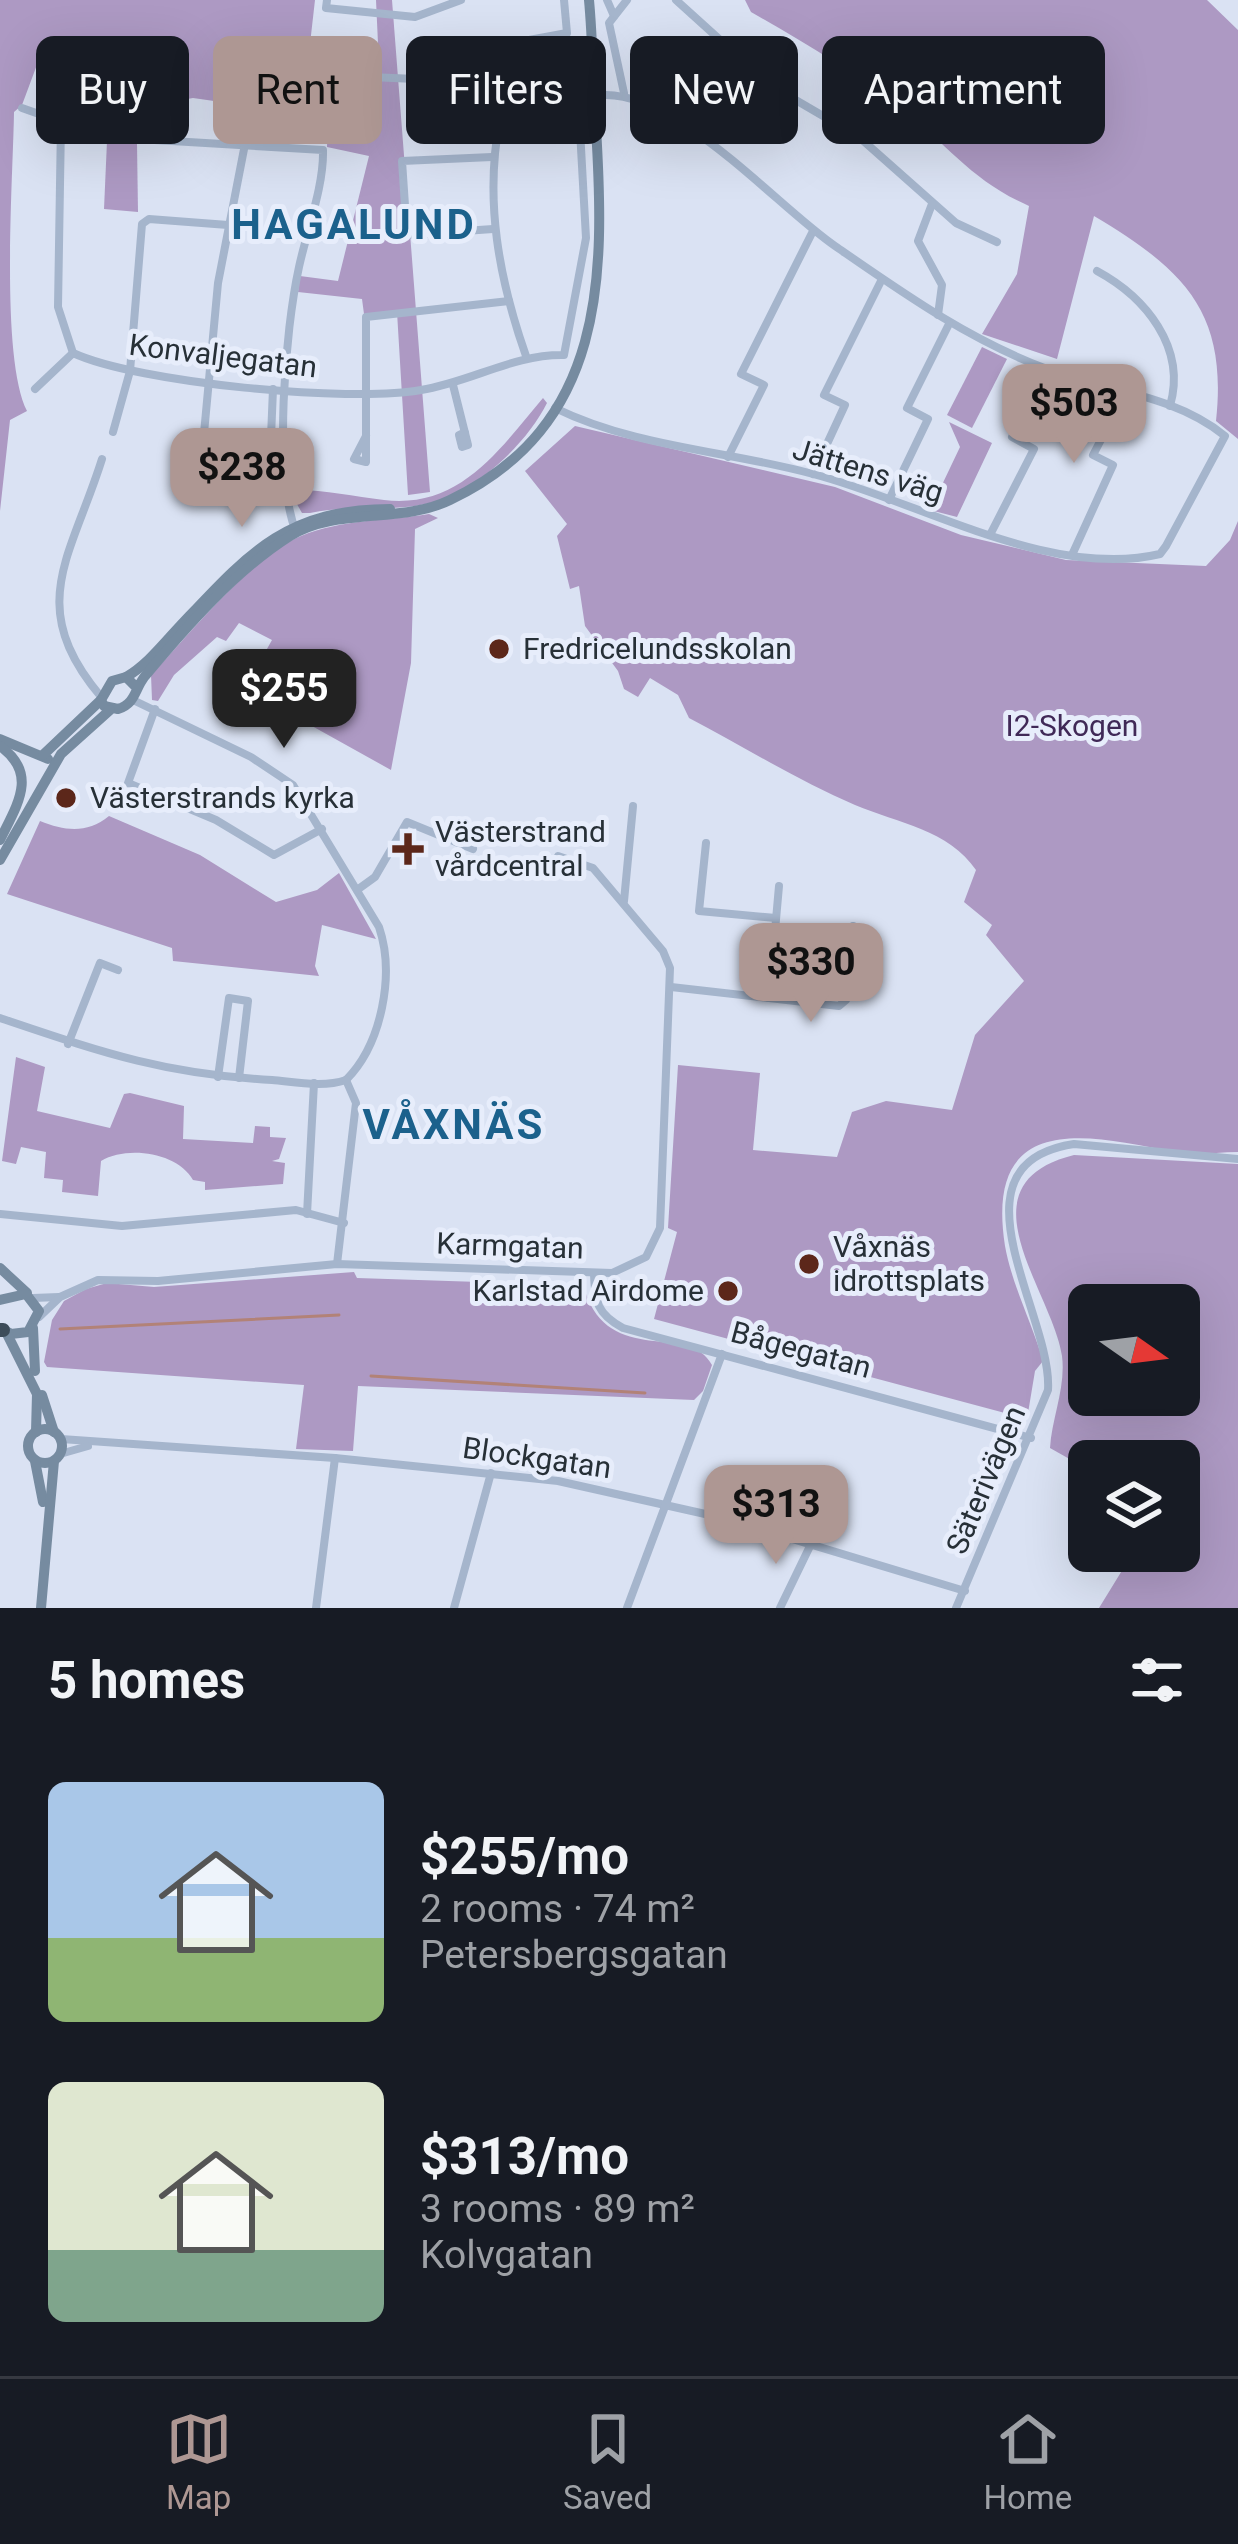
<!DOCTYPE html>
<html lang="en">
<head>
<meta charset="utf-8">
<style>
	body { margin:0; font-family:Roboto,sans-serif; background:#20242c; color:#f1f3f6; height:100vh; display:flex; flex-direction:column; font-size:45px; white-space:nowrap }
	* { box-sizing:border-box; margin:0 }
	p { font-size:39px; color:#9ea1a6 }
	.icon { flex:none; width:66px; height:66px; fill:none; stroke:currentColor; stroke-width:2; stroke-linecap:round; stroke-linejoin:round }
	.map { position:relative; height:1608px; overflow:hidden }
	.panel { display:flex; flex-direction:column; background:#171b24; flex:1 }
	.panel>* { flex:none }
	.hud { position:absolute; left:36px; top:36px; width:1167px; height:108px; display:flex; gap:24px }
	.needle { width:78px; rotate:104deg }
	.controls { position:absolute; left:1068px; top:1284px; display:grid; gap:24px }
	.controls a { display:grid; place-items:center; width:132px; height:132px; border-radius:18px; background:#171b24; box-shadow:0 12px 48px #0002; font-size:60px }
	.price { position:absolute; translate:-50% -102px; padding:0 27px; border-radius:24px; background:#ae9793; color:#111; font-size:39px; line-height:78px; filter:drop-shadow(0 3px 6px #0008) }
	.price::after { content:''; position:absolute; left:50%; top:72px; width:36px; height:27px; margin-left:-18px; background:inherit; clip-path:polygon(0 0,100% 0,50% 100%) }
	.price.active { background:#222; color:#fff }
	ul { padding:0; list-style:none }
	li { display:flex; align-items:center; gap:36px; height:300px; padding:0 48px }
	li span { display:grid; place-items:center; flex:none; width:336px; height:240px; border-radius:18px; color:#555 }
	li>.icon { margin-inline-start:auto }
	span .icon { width:144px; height:144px; fill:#fffc; stroke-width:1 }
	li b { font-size:51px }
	h2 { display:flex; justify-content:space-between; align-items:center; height:144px; padding:0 48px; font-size:51px }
	.tag { padding:0 42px; border-radius:18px; background:#171b24; box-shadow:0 12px 48px #0002; font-size:42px; line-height:108px }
	.tag.active { background:#ae9793; color:#111 }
	.dock { display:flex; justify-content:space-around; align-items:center; height:168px; border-top:3px solid #363941; background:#171b24; font-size:33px; color:#9ea1a6 }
	.dock a { display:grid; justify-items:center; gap:6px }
	.dock .active { color:#ae9793 }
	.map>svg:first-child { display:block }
	.green { fill:#ad99c3; fill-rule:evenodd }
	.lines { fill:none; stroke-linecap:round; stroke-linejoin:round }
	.stream { stroke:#b28277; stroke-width:3 }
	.street { stroke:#a5b5cc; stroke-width:8 }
	.secondary { stroke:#768ba0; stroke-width:10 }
	.highway { stroke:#3d4c59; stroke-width:14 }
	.poi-dot { fill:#5c271a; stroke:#e7edfb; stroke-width:4.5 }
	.labels { text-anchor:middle; stroke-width:10; stroke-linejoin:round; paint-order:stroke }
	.street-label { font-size:30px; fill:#273037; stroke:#e7edfb }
	.poi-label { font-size:30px; fill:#273037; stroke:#e7edfb; text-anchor:start }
	.park-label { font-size:30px; fill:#402957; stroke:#e7edfb }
	.district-label { font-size:42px; font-weight:bold; letter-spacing:3px; fill:#1b618c; stroke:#e7edfb }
</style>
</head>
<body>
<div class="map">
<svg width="1238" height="1608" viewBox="0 0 1238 1608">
	<rect width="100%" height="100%" fill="#dae2f3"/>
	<g class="green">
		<path d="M 0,0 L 315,0 L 306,79 L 314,111 L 264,107 L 248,141 L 249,106 L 193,98 L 149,106 L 105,86 L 51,72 L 38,62 L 22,105 L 14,112 C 13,181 0,357 27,411 L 10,420 L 0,511 Z"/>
		<path d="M 376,0 L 392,0 L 430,492 L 408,495 L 397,312 L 364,314 L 362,299 L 298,292 L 300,276 L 338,281 L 369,156 L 327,147 L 328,106 L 381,109 Z"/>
		<path d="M 745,0 L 1207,0 L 1238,30 L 1238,439 L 1216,421 C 1228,311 1183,269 1094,216 L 1057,359 L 982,334 L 1017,274 L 1029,206 C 972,181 950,147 902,109 C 854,72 804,42 751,12 Z"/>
		<path d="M 107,141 L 137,144 L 138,212 L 104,209 Z"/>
		<path d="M 982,347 L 1007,359 L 972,428 L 947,415 Z"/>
		<path d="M 543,398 L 547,403 C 527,443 479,489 434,502 C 395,513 351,504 310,513 L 302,513 L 289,490 C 322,489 352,496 384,500 C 460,509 499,450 543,398 Z"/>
		<path d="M 949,422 L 992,443 L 957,517 L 930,510 L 960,447 Z"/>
		<path d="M 575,426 L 835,487 L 961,535 L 1066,560 L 1206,566 L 1230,540 L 1238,521 L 1238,1152 C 1217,1152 1193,1156 1173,1152 C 1087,1134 984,1111 1005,1246 C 1012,1285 1032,1323 1043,1361 L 1035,1371 L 1027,1419 L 654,1319 L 677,1232 L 668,1228 L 678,1065 L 760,1073 L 753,1150 L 837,1157 L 852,1112 L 886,1101 L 952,1110 L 975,1035 L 1024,981 L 986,935 L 992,925 L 964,902 L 976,870 C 949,830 898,823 855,805 C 799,781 744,747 689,718 L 678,695 L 650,678 L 638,697 L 624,689 L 618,671 L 585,626 L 579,586 L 570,589 L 557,536 L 567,524 L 525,471 Z"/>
		<path d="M 429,514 L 438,518 L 415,529 L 411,663 L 391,770 L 303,721 L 310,707 L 254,672 L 272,640 L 239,623 L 226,641 L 217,637 L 174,675 L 158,701 L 152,700 L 151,675 C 189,635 252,556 301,536 C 342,519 387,521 429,514 Z"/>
		<path d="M 109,816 L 200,855 L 276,902 L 317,890 L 339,873 L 376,939 L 322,925 L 315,966 L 319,976 L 173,961 L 172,948 L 7,894 L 40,821 C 65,831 87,834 109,816 Z"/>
		<path d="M 16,1057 L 45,1067 L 37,1111 L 110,1128 L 124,1094 L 130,1093 L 184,1106 L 183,1139 L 253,1143 L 255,1126 L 270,1127 L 270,1137 L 286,1138 L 279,1159 L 272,1161 L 285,1163 L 283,1184 L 205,1190 L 205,1182 L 193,1180 C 178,1153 128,1145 101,1161 L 98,1196 L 62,1192 L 63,1180 L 44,1178 L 46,1152 L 21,1147 L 16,1164 L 2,1161 Z"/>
		<path d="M 1074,1155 L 1238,1164 L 1238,1608 L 1099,1608 L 1134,1551 L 1179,1551 L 1179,1461 L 1089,1461 L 1089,1470 L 1050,1448 C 1052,1417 1066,1387 1062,1356 C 1052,1290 957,1184 1074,1155 ZM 1179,1305 L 1179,1395 L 1089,1395 L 1089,1305 Z"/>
		<path d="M 354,1272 L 357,1278 L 566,1285 L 585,1291 C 609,1367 690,1322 712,1365 L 703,1391 L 694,1400 L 358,1386 L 353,1451 L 296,1449 L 304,1385 L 47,1367 L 44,1362 L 52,1320 L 64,1301 L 86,1289 L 107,1283 L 154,1287 Z"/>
	</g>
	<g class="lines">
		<g class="stream">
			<path d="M 60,1329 L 339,1315"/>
			<path d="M 371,1376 L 645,1393"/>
		</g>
		<g class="street">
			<path d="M 327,0 L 326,8 L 415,17 L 461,0"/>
			<path d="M 607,0 L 614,16"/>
			<path d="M 676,0 L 770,85 L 859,137 L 956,223 L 997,242"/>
			<path d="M 349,76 L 339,65 L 327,65 L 327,75 L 459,81 L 475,75 L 513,43 L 567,33 L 564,0"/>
			<path d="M 624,93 L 609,23 L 627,0"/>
			<path d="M 22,108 L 104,137 L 323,150 C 324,186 307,230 299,267 C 285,331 273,473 296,532"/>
			<path d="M 511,118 L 500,119 C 484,200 499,279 526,356"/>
			<path d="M 61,123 L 58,307 L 73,353 C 138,383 349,403 421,390 C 471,382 514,354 564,355 L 586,238 L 578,94"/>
			<path d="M 492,157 L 402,161 L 407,235 L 493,229"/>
			<path d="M 932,204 L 918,241 L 942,285 L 938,315"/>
			<path d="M 1097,271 C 1145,297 1187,347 1170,406"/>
			<path d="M 453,385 L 468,445 L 462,447 L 459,435 L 465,432"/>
			<path d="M 35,389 L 73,353"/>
			<path d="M 555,408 C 634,447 729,451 813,474 C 918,501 1050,580 1160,554 L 1166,546 L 1225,436 C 1175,395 1105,390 1047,369 C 969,340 903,293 835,246 C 775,205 669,82 594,96"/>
			<path d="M 113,432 L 130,371 L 142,224 L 149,219 L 228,225"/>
			<path d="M 366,436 L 354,459 L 366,462 L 366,317 L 509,301"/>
			<path d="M 203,444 L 218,283 L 245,144"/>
			<path d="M 728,457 L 764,385 L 741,374 L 813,231"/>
			<path d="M 813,474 L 845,405 L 824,395 L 882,279"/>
			<path d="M 269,485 L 273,389"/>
			<path d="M 889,500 L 928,419 L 907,408 L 949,324"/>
			<path d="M 991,533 L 1034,449 L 1012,437 L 1045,369"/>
			<path d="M 1072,555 L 1113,465 L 1093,455 L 1126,392"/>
			<path d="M 102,698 C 24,606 71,558 102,459"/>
			<path d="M 133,700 L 251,757 L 293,785 L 379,927 C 395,974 382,1044 346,1080"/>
			<path d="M 155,709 L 128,783 L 216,820 L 274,855 L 322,829"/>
			<path d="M 706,843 L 699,911 L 776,918"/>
			<path d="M 357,890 L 375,877 L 407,822 L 473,849"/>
			<path d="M 624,901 L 633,806"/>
			<path d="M 671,987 L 839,1006 L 846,1000 L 853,926"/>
			<path d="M 769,998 L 779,886"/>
			<path d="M 0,1018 C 101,1052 163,1074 272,1080 C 295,1082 323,1088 346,1080"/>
			<path d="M 68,1044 L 100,963 L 118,970"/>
			<path d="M 218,1077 L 229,998 L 248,1001 L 239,1078"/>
			<path d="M 0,1214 L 122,1226 L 296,1210 L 344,1223"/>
			<path d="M 307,1214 L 314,1083"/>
			<path d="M 337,1264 L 356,1103 L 346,1080"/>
			<path d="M 594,1274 C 595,1302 597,1314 623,1328 L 1031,1438"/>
			<path d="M 33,1298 L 59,1297"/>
			<path d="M 39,1317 L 60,1297 L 98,1280 L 158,1281 L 337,1264 L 612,1273 L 646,1257 L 660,1228 L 670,968 L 663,951 L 593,868 L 558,856"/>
			<path d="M 61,1439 L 335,1458 L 558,1481 L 723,1518 L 965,1591"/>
			<path d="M 60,1454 L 88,1446"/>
			<path d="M 316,1608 L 335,1458"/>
			<path d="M 454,1608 L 491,1473"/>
			<path d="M 627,1608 L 722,1354"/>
			<path d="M 780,1608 L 811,1544"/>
			<path d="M 956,1608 L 1048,1390 C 1053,1315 942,1164 1074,1144 L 1238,1159"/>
		</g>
		<g class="secondary">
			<path d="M 126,677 C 147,665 163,644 180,626 C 247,555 285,509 390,509"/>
			<path d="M 137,688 L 126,677 L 112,681 L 101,700 L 104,706 L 118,709 C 136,703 134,690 145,676 C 186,627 236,570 290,536 C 336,507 401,524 450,500 C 606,426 605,277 596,128 C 593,85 593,43 589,0"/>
			<path d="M 0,739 L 48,759"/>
			<path d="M 0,746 C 39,774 17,805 0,840"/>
			<path d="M 43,755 L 101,700"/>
			<path d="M 0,860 L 61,754 L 110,710"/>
			<path d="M 0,1268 L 27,1293"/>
			<path d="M 0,1300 L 26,1294 L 39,1311 L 28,1332 L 11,1334 L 1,1328"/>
			<path d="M 33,1328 L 35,1371"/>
			<path d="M 6,1332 L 37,1394 L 36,1432"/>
			<path d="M 42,1395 L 54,1432"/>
			<circle cx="45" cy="1446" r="17"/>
			<path d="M 35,1461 L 43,1502"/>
			<path d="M 41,1608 L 54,1461"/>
		</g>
		<path class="highway" d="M 0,1330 L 3,1330"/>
	</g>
	<g class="poi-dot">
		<circle cx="499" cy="649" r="12"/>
		<circle cx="66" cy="798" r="12"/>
		<path d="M402 831h12v12h12v12h-12v12h-12v-12h-12v-12h12z"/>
		<circle cx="809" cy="1264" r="12"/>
		<circle cx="728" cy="1291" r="12"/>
	</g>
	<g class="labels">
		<g class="street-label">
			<text transform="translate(223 356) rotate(7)" y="10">Konvaljegatan</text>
			<text transform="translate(868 471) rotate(17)" y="10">Jättens väg</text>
			<text transform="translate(510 1246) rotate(2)" y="10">Karmgatan</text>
			<text transform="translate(801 1350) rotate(15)" y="10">Bågegatan</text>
			<text transform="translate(537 1458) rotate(8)" y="10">Blockgatan</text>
			<text transform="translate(986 1480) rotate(-67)" y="10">Säterivägen</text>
		</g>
		<g class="poi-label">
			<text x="523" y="659">Fredricelundsskolan</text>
			<text x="90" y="808">Västerstrands kyrka</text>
			<text x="435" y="842">Västerstrand<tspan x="435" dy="34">vårdcentral</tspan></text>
			<text x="833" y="1257">Våxnäs<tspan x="833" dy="34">idrottsplats</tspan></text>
			<text x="704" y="1301" text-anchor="end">Karlstad Airdome</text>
		</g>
		<g class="park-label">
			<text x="1072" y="736">I2-Skogen</text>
		</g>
		<g class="district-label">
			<text x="354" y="239">HAGALUND</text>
			<text x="454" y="1139">VÅXNÄS</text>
		</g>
	</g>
</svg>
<div class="controls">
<a><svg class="needle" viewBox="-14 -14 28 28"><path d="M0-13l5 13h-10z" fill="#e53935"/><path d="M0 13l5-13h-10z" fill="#9ea1a6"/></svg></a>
<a><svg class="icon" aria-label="layers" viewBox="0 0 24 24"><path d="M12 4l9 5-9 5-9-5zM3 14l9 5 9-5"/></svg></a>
</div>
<b class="price" style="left:1074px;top:466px">$503</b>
<b class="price" style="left:242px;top:530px">$238</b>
<b class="price active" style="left:284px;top:751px">$255</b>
<b class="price" style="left:811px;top:1025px">$330</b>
<b class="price" style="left:776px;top:1567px">$313</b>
<div class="hud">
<a class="tag">Buy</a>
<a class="tag active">Rent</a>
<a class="tag">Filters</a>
<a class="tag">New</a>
<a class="tag">Apartment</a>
</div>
</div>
<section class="panel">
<h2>5 homes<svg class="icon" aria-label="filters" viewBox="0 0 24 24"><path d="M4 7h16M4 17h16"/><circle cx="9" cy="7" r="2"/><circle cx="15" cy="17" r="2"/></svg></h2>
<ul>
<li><span style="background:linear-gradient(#a9c7e8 65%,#8fb573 0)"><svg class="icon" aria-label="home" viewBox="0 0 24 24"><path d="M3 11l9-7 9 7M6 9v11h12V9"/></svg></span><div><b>$255/mo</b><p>2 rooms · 74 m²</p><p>Petersbergsgatan</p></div></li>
<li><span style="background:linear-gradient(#dfe7d0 70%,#7fa58c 0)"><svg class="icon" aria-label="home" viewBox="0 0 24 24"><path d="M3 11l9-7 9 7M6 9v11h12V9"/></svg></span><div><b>$313/mo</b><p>3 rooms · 89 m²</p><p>Kolvgatan</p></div></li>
</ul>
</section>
<nav class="dock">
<a class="active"><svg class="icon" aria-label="map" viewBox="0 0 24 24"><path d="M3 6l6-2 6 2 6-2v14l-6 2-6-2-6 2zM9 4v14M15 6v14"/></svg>Map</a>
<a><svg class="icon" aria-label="saved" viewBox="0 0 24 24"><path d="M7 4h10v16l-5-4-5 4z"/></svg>Saved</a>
<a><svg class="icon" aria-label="home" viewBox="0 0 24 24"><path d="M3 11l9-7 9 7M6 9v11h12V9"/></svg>Home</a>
</nav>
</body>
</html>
